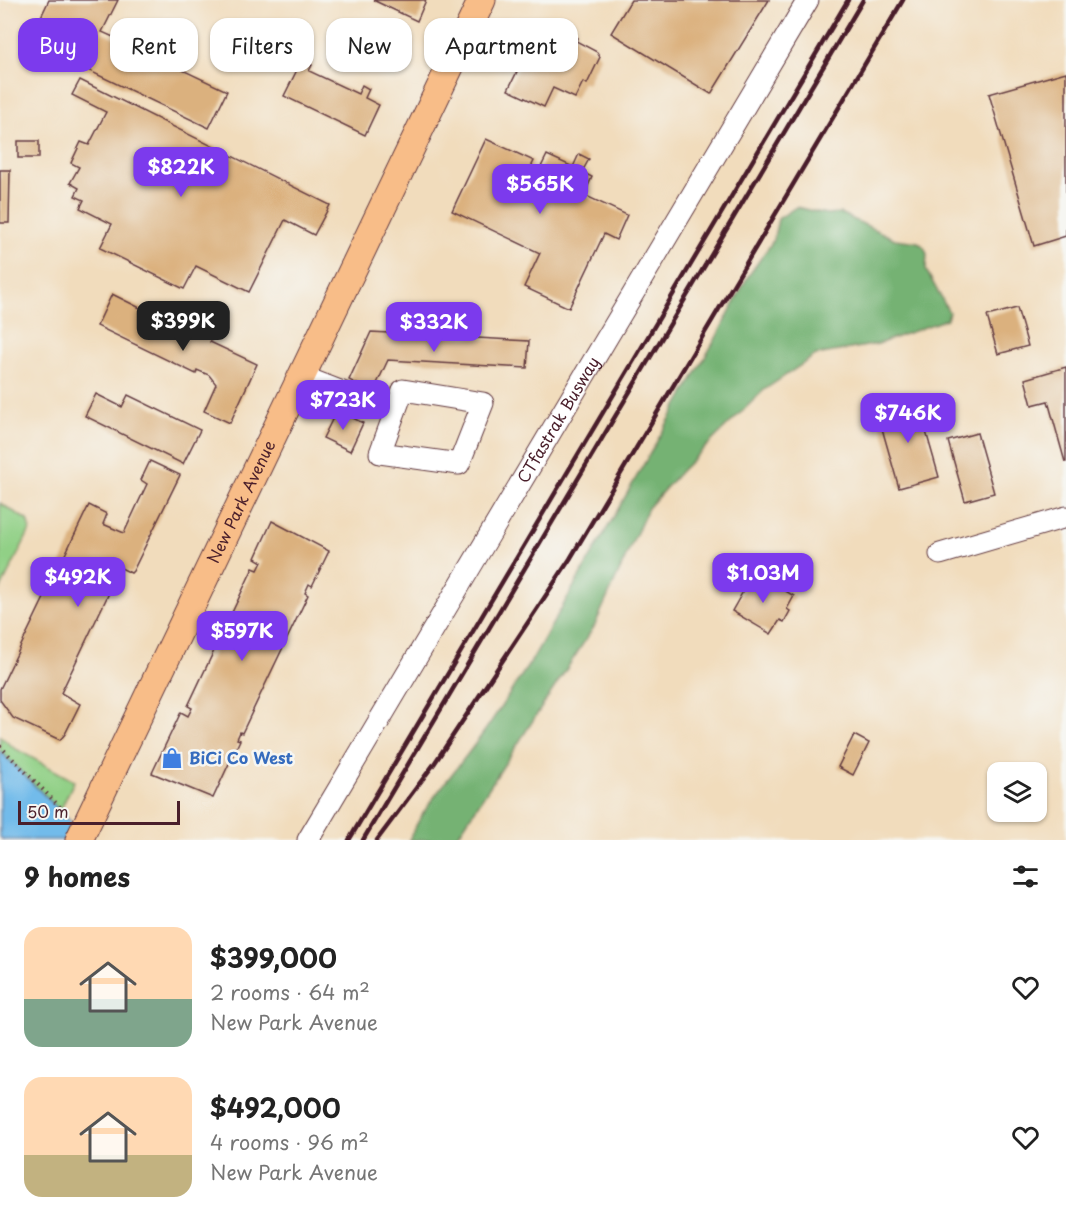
<!DOCTYPE html>
<html lang="en">
<head>
<meta charset="utf-8">
<style>
	body { margin:0; font-family:"Playpen Sans",sans-serif; background:#f6f6f6; color:#222; height:100vh; display:flex; flex-direction:column; font-size:22px; white-space:nowrap }
	* { box-sizing:border-box; margin:0 }
	p { font-size:20px; color:#767676 }
	.icon { flex:none; width:33px; height:33px; fill:none; stroke:currentColor; stroke-width:2; stroke-linecap:round; stroke-linejoin:round }
	.map { position:relative; height:840px; overflow:hidden }
	.drawer { display:flex; flex-direction:column; background:#fff; flex:1 }
	.drawer>* { flex:none }
	.hud { position:absolute; left:18px; top:18px; width:600px; height:54px; display:flex; gap:12px }
	.fabs { position:absolute; left:987px; top:762px; display:grid; gap:12px }
	.fabs a { display:grid; place-items:center; width:60px; height:60px; border-radius:12px; background:#fff; box-shadow:0 2px 4px #0004; font-size:30px }
	.scale { position:absolute; left:18px; bottom:15px; width:162px; box-sizing:border-box; padding-left:6px; border:3px solid #4a1f2b; border-top:0; font-size:16px; line-height:21px; white-space:nowrap; color:#4a1f2b; -webkit-text-stroke:4px #f6f6f2; paint-order:stroke }
	.price { position:absolute; translate:-50% -51px; padding:0 14px; border-radius:12px; background:#7c3aed; color:#fff; font-size:20px; line-height:39px; filter:drop-shadow(0 2px 3px #0008) }
	.price::after { content:''; position:absolute; left:50%; top:36px; width:18px; height:14px; margin-left:-9px; background:inherit; clip-path:polygon(0 0,100% 0,50% 100%) }
	.price.current { background:#222; color:#fff }
	ul { padding:0; list-style:none }
	li { display:flex; align-items:center; gap:18px; height:150px; padding:0 24px }
	li span { display:grid; place-items:center; flex:none; width:168px; height:120px; border-radius:18px; color:#555 }
	li>.icon { margin-inline-start:auto }
	span .icon { width:72px; height:72px; fill:#fffc; stroke-width:1 }
	li b { font-size:26px }
	h2 { display:flex; justify-content:space-between; align-items:center; height:72px; padding:0 24px; font-size:26px }
	.chip { padding:0 21px; border-radius:18px; background:#fff; box-shadow:0 2px 4px #0004; font-size:21px; line-height:54px }
	.chip.current { background:#7c3aed; color:#fff }
	.map>svg:first-child { display:block }
	.green { fill:#91d086; stroke:#6e7858; stroke-width:1.5 }
	.forest { fill:#74b273; stroke:#5f684f; stroke-width:1.5 }
	.water { fill:#72bbea; stroke:#5e6d8a; stroke-width:1.5 }
	.building { fill:#dbb17e }
	.lines { fill:none; stroke-linecap:round; stroke-linejoin:round }
	.minor-casing { stroke:#633b41; stroke-width:23 }
	.major-casing { stroke:#633b41; stroke-width:29 }
	.path { stroke:#633b41; stroke-width:4; stroke-dasharray:1.5 4.5; stroke-linecap:butt }
	.minor { stroke:#fff; stroke-width:21 }
	.major { stroke:#f8bd88; stroke-width:27 }
	.rail { stroke:#4a1f2b; stroke-width:4.5 }
	.labels { text-anchor:middle; stroke-width:5; stroke-linejoin:round; paint-order:stroke }
	.street-label { font-size:16px; fill:#4a1f2b; stroke:#f6f6f2 }
	.shop-label { font-size:16px; font-weight:bold; fill:#366cbe; stroke:#f6f6f2; text-anchor:start }
</style>
</head>
<body>
<div class="map">
<svg width="1066" height="840" viewBox="0 0 1066 840">
	<rect width="100%" height="100%" fill="#f6f6f2"/>
	<filter id="ink" filterUnits="userSpaceOnUse"><feTurbulence type="fractalNoise" baseFrequency=".0167" numOctaves="2"/><feDisplacementMap in="SourceGraphic" scale="12" xChannelSelector="R" yChannelSelector="G"/><feConvolveMatrix kernelMatrix="1 2 1 2 8 2 1 2 1" color-interpolation-filters="sRGB"/></filter>
	<filter id="wash" filterUnits="userSpaceOnUse"><feTurbulence type="fractalNoise" baseFrequency=".008" numOctaves="4" result="noise"/><feDisplacementMap in="SourceGraphic" scale="24" xChannelSelector="R" yChannelSelector="G"/><feGaussianBlur stdDeviation="1.35" result="paint"/><feColorMatrix in="noise" values="0 0 0 0 0 0 0 0 0 0 0 0 0 0 0 0 0 1.4 0 .05"/><feComposite in="paint" operator="in"/></filter>
	<g filter="url(#wash)">
		<rect width="100%" height="100%" fill="#f1dcbc"/>
		<g class="green">
			<path d="M 0,503 L 27,520 L 30,530 L 0,590 Z"/>
			<path d="M 0,736 L 14,748 L 74,781 L 60,811 L 0,751 Z"/>
		</g>
		<path class="forest" d="M 796,207 L 826,214 L 840,213 L 895,239 L 918,242 L 924,247 L 927,254 L 926,270 L 949,312 L 947,319 L 878,344 L 816,355 L 764,390 L 681,471 L 648,508 L 594,627 L 455,840 L 409,840 C 425,803 452,776 475,744 C 495,718 511,690 530,663 L 716,338 L 747,278 L 773,241 L 778,219 Z"/>
		<path class="water" d="M 0,751 L 89,840 L 3,840 L 0,837 Z"/>
		<g id="blocks">
			<g class="building">
				<path d="M 49,0 L 118,0 L 102,32 L 120,40 L 122,36 L 157,53 L 155,57 L 227,91 L 209,128 L 29,42 Z"/>
				<path d="M 373,0 L 426,0 L 417,21 Z"/>
				<path d="M 631,0 L 769,0 L 711,94 L 611,33 Z"/>
				<path d="M 542,21 L 577,38 L 576,41 L 597,52 L 600,57 L 587,84 L 583,82 L 575,98 L 553,88 L 544,107 L 508,90 Z"/>
				<path d="M 302,60 L 312,65 L 309,71 L 358,94 L 362,85 L 369,89 L 365,98 L 379,105 L 365,135 L 284,96 Z"/>
				<path d="M 1066,72 L 1066,236 L 1034,246 L 989,94 Z"/>
				<path d="M 80,80 L 330,205 L 314,235 L 285,220 L 249,292 L 196,266 L 184,289 L 100,248 L 112,224 L 80,208 L 84,200 L 75,196 L 79,188 L 70,183 L 79,167 L 71,163 L 81,142 L 89,145 L 106,112 L 72,95 Z"/>
				<path d="M 486,139 L 534,161 L 530,169 L 538,173 L 547,155 L 573,167 L 579,154 L 589,159 L 582,172 L 592,177 L 584,195 L 627,215 L 616,240 L 604,234 L 569,308 L 524,287 L 540,253 L 452,211 Z"/>
				<rect x="18" y="141" width="21" height="17"/>
				<path d="M 0,170 L 10,170 L 9,223 L 0,223 Z"/>
				<path d="M 112,294 L 164,320 L 166,317 L 187,327 L 212,339 L 210,342 L 257,364 L 230,423 L 204,411 L 216,384 L 209,375 L 197,370 L 196,374 L 97,326 Z"/>
				<path d="M 1017,308 L 1028,346 L 998,354 L 987,316 Z"/>
				<path d="M 371,332 L 529,341 L 527,368 L 388,360 L 373,392 L 349,380 Z"/>
				<path d="M 1066,367 L 1066,462 L 1065,462 L 1048,401 L 1032,405 L 1025,379 Z"/>
				<path d="M 96,394 L 122,407 L 128,395 L 200,430 L 183,464 L 85,416 Z"/>
				<path d="M 917,400 L 939,477 L 899,488 L 877,411 Z"/>
				<path d="M 337,410 L 363,423 L 350,451 L 323,438 Z"/>
				<path d="M 977,433 L 994,493 L 965,501 L 948,441 Z"/>
				<path d="M 150,461 L 180,475 L 133,571 L 131,573 L 121,568 L 61,693 L 80,704 L 65,734 L 60,740 L 13,718 L 0,700 L 0,689 L 89,505 L 107,514 L 103,524 L 124,533 L 147,484 L 141,480 Z"/>
				<path d="M 272,521 L 329,551 L 312,586 L 309,584 L 305,593 L 308,595 L 242,733 L 240,732 L 237,739 L 240,740 L 213,798 L 152,773 L 181,712 L 188,716 L 192,708 L 188,706 L 253,568 L 258,570 L 262,562 L 255,558 Z"/>
				<path d="M 754,572 L 794,596 L 787,609 L 790,611 L 784,622 L 780,620 L 771,634 L 732,611 Z"/>
				<path d="M 854,735 L 869,743 L 853,775 L 838,767 Z"/>
			</g>
		</g>
	</g>
	<g filter="url(#ink)">
		<use href="#blocks" fill-opacity="0" stroke="#633b41" stroke-width="1.5"/>
		<g class="lines">
			<defs>
				<g id="minor">
					<path d="M 301,376 L 394,412"/>
					<path d="M 403,390 L 483,403 L 459,464 L 380,453 Z"/>
					<path d="M 940,554 L 1066,517"/>
					<path id="s1" d="M 308,840 L 808,0"/>
				</g>
				<g id="major">
					<path id="s2" d="M 79,840 L 482,0"/>
				</g>
			</defs>
			<use href="#minor" class="minor-casing"/>
			<use href="#major" class="major-casing"/>
			<path class="path" d="M 0,746 L 64,811"/>
			<use href="#minor" class="minor"/>
			<use href="#major" class="major"/>
			<g class="rail">
				<path d="M 349,840 L 848,0"/>
				<path d="M 363,840 L 863,0"/>
				<path d="M 377,840 L 434,764 L 570,559 L 903,0"/>
			</g>
		</g>
	</g>
	<defs>
		<symbol id="shop-bare" viewBox="-9 -9 18 18"><path d="M-5-2.5h2.3a2.7 3.5 0 0 1 5.4 0H5L5.5 6h-11ZM-1.5-2.5h3a1.5 2.3 0 0 0-3 0Z" fill="#3f7fe0" stroke="#f6f6f2" stroke-width="2.5" paint-order="stroke"/></symbol>
	</defs>
	<g fill-rule="evenodd">
		<use href="#shop-bare" x="157" y="743" width="30" height="30"/>
	</g>
	<g class="labels">
		<g class="street-label">
			<text dy="6" stroke="none"><textPath href="#s1" startOffset="489">CTfastrak Busway</textPath></text>
			<text dy="6" stroke="none"><textPath href="#s2" startOffset="375">New Park Avenue</textPath></text>
		</g>
		<g class="shop-label">
			<text x="189" y="764">BiCi Co West</text>
		</g>
	</g>
</svg>
<div class="fabs">
<a><svg class="icon" aria-label="layers" viewBox="0 0 24 24"><path d="M12 4l9 5-9 5-9-5zM3 14l9 5 9-5"/></svg></a>
</div>
<div class="scale">50 m</div>
<b class="price" style="left:181px;top:198px">$822K</b>
<b class="price" style="left:540px;top:215px">$565K</b>
<b class="price current" style="left:183px;top:352px">$399K</b>
<b class="price" style="left:434px;top:353px">$332K</b>
<b class="price" style="left:343px;top:431px">$723K</b>
<b class="price" style="left:908px;top:444px">$746K</b>
<b class="price" style="left:763px;top:604px">$1.03M</b>
<b class="price" style="left:78px;top:608px">$492K</b>
<b class="price" style="left:242px;top:662px">$597K</b>
<div class="hud">
<a class="chip current">Buy</a>
<a class="chip">Rent</a>
<a class="chip">Filters</a>
<a class="chip">New</a>
<a class="chip">Apartment</a>
</div>
</div>
<section class="drawer">
<h2>9 homes<svg class="icon" aria-label="filters" viewBox="0 0 24 24"><path d="M4 7h16M4 17h16"/><circle cx="9" cy="7" r="2"/><circle cx="15" cy="17" r="2"/></svg></h2>
<ul>
<li><span style="background:linear-gradient(#ffd9b3 60%,#7fa58c 0)"><svg class="icon" aria-label="home" viewBox="0 0 24 24"><path d="M3 11l9-7 9 7M6 9v11h12V9"/></svg></span><div><b>$399,000</b><p>2 rooms · 64 m²</p><p>New Park Avenue</p></div><svg class="icon" aria-label="heart" viewBox="0 0 24 24"><path d="M12 20l-8-8c-3-5 5-10 8-4 3-6 11-1 8 4z"/></svg></li>
<li><span style="background:linear-gradient(#ffd9b3 65%,#c2b280 0)"><svg class="icon" aria-label="home" viewBox="0 0 24 24"><path d="M3 11l9-7 9 7M6 9v11h12V9"/></svg></span><div><b>$492,000</b><p>4 rooms · 96 m²</p><p>New Park Avenue</p></div><svg class="icon" aria-label="heart" viewBox="0 0 24 24"><path d="M12 20l-8-8c-3-5 5-10 8-4 3-6 11-1 8 4z"/></svg></li>
</ul>
</section>
</body>
</html>
